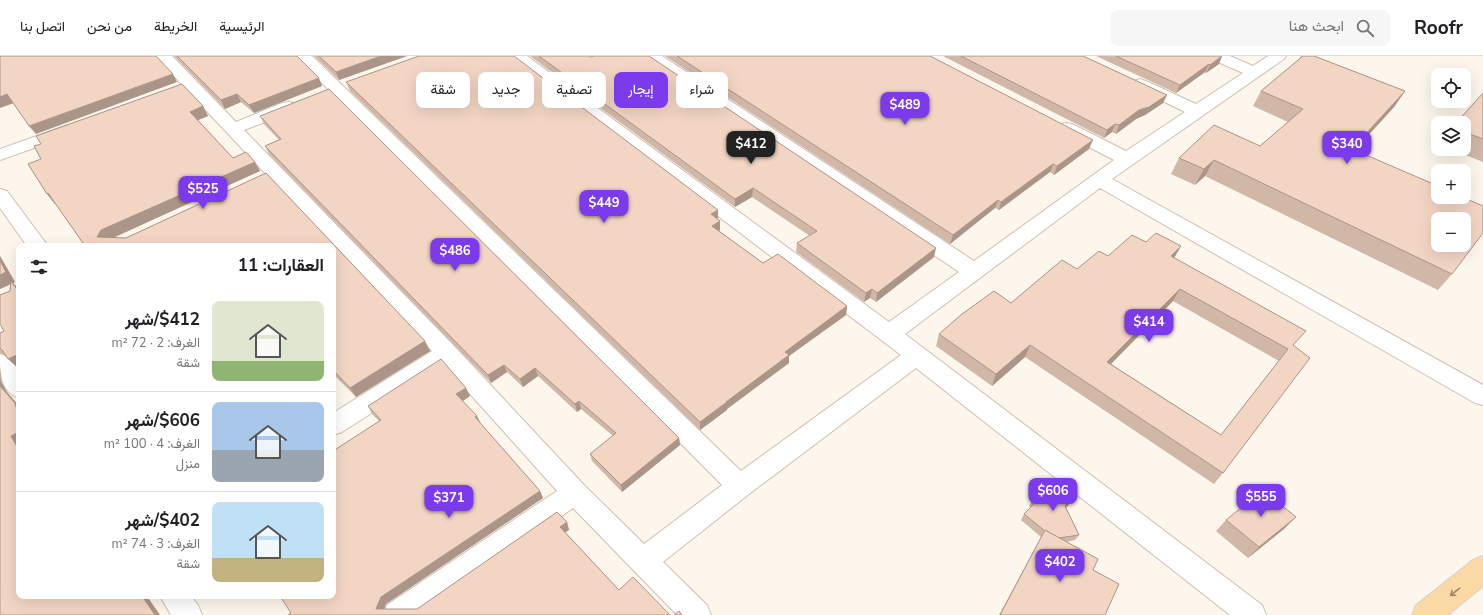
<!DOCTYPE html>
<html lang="ar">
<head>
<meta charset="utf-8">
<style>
	body { margin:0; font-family:"Nunito Sans",Vazirmatn,sans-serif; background:#f6f6f6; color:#202124; direction:rtl; height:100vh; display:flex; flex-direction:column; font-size:15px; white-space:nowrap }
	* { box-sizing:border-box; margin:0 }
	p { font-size:13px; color:#757577 }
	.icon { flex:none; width:22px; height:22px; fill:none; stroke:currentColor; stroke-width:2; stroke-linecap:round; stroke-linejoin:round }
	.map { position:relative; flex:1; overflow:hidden; direction:ltr }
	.panel { position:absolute; left:16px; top:187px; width:320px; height:356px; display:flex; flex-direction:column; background:#fff; border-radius:8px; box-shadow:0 4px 16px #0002; direction:rtl }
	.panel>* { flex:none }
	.top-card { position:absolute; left:348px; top:16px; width:380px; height:36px; direction:rtl; display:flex; gap:8px }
	.buttons { position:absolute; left:1431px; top:12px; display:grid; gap:8px }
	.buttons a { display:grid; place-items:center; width:40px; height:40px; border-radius:8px; background:#fff; box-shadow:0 4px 16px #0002; font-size:20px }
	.price { position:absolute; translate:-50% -34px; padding:0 9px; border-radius:8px; background:#7c3aed; color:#fff; font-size:13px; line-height:26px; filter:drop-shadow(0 1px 2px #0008) }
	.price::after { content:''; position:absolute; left:50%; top:24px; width:12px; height:9px; margin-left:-6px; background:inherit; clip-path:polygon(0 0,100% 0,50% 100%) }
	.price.on { background:#222; color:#fff }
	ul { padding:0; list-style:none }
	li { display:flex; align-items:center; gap:12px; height:100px; padding:0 12px }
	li+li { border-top:1px solid #e0e0e0 }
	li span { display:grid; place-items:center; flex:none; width:112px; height:80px; border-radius:8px; color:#555 }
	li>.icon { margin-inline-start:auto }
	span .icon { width:48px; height:48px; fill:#fffc; stroke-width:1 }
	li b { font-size:17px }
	h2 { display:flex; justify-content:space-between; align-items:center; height:48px; padding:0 12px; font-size:17px }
	.chip { padding:0 14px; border-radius:8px; background:#fff; box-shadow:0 4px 16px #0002; font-size:14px; line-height:36px }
	.chip.on { background:#7c3aed; color:#fff }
	header { display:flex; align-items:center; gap:24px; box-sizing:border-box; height:56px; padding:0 20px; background:#fff; border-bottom:1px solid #e0e0e0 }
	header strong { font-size:19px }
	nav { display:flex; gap:22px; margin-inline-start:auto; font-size:14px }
	.search { width:280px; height:36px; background:#f6f6f6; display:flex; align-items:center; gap:10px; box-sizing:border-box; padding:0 14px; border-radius:8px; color:#757577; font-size:15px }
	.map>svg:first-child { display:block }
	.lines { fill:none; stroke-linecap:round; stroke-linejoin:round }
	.street-casing { stroke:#d1beb0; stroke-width:2 }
	.primary-casing { stroke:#dad1cd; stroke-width:2 }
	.street { fill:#fff; fill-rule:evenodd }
	.primary { fill:#fbd9a5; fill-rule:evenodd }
	.wall { fill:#d1b7a8; fill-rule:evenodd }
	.shaded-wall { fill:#aa9588 }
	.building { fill:#f3d5c3; stroke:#aa9588; fill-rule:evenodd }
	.oneway { stroke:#a18267 }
</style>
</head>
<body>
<header>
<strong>Roofr</strong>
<div class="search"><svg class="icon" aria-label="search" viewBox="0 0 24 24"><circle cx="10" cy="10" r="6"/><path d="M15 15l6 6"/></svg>ابحث هنا</div>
<nav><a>الرئيسية</a><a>الخريطة</a><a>من نحن</a><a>اتصل بنا</a></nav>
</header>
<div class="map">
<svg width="1483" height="559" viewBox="0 0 1483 559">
	<rect width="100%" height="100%" fill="#fdf6ec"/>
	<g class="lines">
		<defs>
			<g id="street">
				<path d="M 155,0 L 172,0 L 236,66 L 282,47 L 288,46 L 294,47 L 296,51 L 294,55 L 244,74 L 455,291 L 584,429 L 644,488 L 722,429 L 295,0 L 312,0 L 741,415 L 901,299 L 511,3 L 509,0 L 527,0 L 889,266 L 959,216 L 645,3 L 643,0 L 662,0 L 974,205 L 1114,104 L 1060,76 L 1057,72 L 1060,68 L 1066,67 L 1072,68 L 1126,95 L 1185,56 L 1134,31 L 1132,28 L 1134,25 L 1140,23 L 1146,25 L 1196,48 L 1243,17 L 1211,3 L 1209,0 L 1230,0 L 1253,10 L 1268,0 L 1286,0 L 1284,3 L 1112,123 L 1483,329 L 1483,349 L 1475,347 L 1100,132 L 905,278 L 1262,549 L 1266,559 L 1230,559 L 916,312 L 749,438 L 663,506 L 707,549 L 711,559 L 677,559 L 573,452 L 421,559 L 383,559 L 387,549 L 557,435 L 445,310 L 342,376 L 333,379 L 333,357 L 432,295 Z"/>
				<path d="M 68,69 L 74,70 L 77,74 L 74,78 L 0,104 L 0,93 Z"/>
				<path d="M 0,133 L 7,135 L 48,190 L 27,190 L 0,152 Z"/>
				<path d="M 0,298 C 22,305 19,323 19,342 C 0,335 0,317 0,298 Z"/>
				<path d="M 160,540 L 191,540 L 198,549 L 202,559 L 171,559 Z"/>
			</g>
			<path id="primary" d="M 1483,500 L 1483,530 L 1448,559 L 1412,559 L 1416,549 L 1473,504 Z"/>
		</defs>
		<use href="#street" class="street-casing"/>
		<use href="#primary" class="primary-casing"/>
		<use href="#street" class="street"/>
		<use href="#primary" class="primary"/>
	</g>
	<g class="wall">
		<path d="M 174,0 L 297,0 L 322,30 L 254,57 L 241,46 L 225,53 Z"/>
		<path d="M 314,0 L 407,0 L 339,24 Z"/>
		<path d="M 530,0 L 589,0 L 934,201 L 876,246 L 870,242 L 864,246 L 796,196 L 797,187 L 810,180 L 752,141 L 735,151 Z"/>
		<path d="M 665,0 L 930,0 L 1089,93 L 1054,119 L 1050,116 L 999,154 L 995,152 L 950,188 Z"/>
		<path d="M 943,0 L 1083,0 L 1167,39 L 1163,47 L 1145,59 L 1136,63 L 1116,78 L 1112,76 L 1104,82 Z"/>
		<path d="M 1096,0 L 1222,0 L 1219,8 L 1206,17 L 1205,16 L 1176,37 Z"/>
		<path d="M 1301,0 L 1314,0 L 1405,35 L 1394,51 L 1355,94 L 1452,218 L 1438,234 L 1205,120 L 1195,129 L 1171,118 L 1179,102 L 1260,90 L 1288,66 L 1253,50 L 1261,35 L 1299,3 Z"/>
		<path d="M 346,26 L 718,154 L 718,162 L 717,163 L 720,165 L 720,174 L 719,175 L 763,207 L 847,250 L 846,259 L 789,300 L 789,307 L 727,353 L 727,354 L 700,374 L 350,35 Z"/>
		<path d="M 182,28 L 203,50 L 208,60 L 198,64 L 233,102 L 246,96 L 255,106 L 260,115 L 113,182 L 126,182 L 266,117 L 425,285 L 430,295 L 356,341 L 333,318 L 333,190 L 85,190 L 55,147 L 55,148 L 47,138 L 28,108 L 41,103 L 34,90 L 41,88 L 36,80 Z"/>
		<path d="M 1483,37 L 1483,106 L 1451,93 L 1464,93 L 1464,67 Z"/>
		<path d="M 260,60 L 679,382 L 680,389 L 622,436 L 592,405 L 590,398 L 613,380 L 581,353 L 577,356 L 538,320 L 523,331 L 507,316 L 491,327 L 269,98 L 265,90 L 279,84 L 264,68 Z"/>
		<path d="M 1146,186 L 1181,190 L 1174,202 L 1294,290 L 1223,417 L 1214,428 L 1025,301 L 992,330 L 936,290 L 939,278 L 1011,247 L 1077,213 L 1108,200 ZM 1173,245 L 1279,305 L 1221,379 L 1111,308 Z"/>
		<path d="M 0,200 L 15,226 L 13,227 L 17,231 L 19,231 L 19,312 L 18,312 L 6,299 L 0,297 L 0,277 L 4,275 L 11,228 L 0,233 Z"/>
		<path d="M 470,340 L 462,345 L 477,360 L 480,367 L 540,435 L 543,442 L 386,548 L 384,553 L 417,553 L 567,466 L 569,474 L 565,476 L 619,534 L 670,559 L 291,557 L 379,365 L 372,358 L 368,350 Z"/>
		<path d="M 1072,442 L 1069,448 L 1066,452 L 1079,479 L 1075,484 L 1066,486 L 1093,514 L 1105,559 L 999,559 L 1041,481 L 1021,464 L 1024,458 L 1031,452 L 1029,450 L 1032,444 Z"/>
		<path d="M 1226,464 L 1285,472 L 1248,502 L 1216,475 Z"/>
	</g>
	<g class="shaded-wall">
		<path d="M 381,0 L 407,0 L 339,24 L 336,16 Z"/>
		<path d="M 1222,0 L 1219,8 L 1206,17 L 1210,9 Z"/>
		<path d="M 1209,8 L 1205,16 L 1176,37 L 1180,29 Z"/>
		<path d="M 173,18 L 177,26 L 36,78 L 29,70 Z"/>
		<path d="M 319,22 L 322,30 L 254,57 L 249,49 Z"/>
		<path d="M 1405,35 L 1394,51 L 1341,109 L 1352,93 Z"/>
		<path d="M 7,38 L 14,47 L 0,52 L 0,41 Z"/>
		<path d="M 237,38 L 241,46 L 225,53 L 221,44 Z"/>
		<path d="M 1167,39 L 1163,47 L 1145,59 L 1136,63 L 1116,78 L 1119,69 L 1139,54 Z"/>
		<path d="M 203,50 L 208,60 L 196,65 L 190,56 Z"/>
		<path d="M 1115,68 L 1112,76 L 1104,82 L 1107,74 Z"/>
		<path d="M 1093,84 L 1089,93 L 1054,119 L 1057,110 Z"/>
		<path d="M 1214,104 L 1205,120 L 1195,129 L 1204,113 Z"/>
		<path d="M 255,106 L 260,115 L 108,184 L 97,181 L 101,174 Z"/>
		<path d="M 1053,108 L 1050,116 L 999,154 L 1001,146 Z"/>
		<path d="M 753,132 L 752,141 L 735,151 L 735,143 Z"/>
		<path d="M 48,137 L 56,147 L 55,148 L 47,138 Z"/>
		<path d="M 998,144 L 995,152 L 950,188 L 953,179 Z"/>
		<path d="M 718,154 L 718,162 L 711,167 L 711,158 Z"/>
		<path d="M 720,165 L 720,174 L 713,178 L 712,170 Z"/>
		<path d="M 1181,190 L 1174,202 L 1171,200 Z"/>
		<path d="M 936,192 L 934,201 L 876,246 L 877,237 Z"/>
		<path d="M 0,200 L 15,226 L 13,227 L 19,233 L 16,232 L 13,227 L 0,233 Z"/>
		<path d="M 872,233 L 870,242 L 864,246 L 866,237 Z"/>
		<path d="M 1180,233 L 1173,245 L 1101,318 L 1107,306 Z"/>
		<path d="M 847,250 L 846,259 L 789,300 L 789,307 L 727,353 L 727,354 L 700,374 L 700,366 L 726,346 L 785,296 Z"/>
		<path d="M 425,285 L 430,295 L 356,341 L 350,332 Z"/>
		<path d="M 1030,289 L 1025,301 L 992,330 L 996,318 Z"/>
		<path d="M 19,298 L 19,312 L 18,312 L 8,303 Z"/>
		<path d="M 504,309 L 507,316 L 491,327 L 488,319 Z"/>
		<path d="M 0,312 L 1,325 L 7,336 L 19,350 L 19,361 L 0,330 Z"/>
		<path d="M 535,312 L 538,320 L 523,331 L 520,323 Z"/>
		<path d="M 466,332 L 470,340 L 460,347 L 456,338 Z"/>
		<path d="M 579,345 L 581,353 L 577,356 L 575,348 Z"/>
		<path d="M 477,360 L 481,368 L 475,361 Z"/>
		<path d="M 19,376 L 19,394 L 11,380 Z"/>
		<path d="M 679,382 L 680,389 L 622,436 L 621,429 Z"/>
		<path d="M 540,435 L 543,442 L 386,548 L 382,559 L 376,553 L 381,541 Z"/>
		<path d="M 1072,442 L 1069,448 L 1061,456 L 1065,450 Z"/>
		<path d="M 1296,461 L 1285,472 L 1248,502 L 1259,491 Z"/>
		<path d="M 567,466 L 569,474 L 563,478 L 560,471 Z"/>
		<path d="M 142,540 L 151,540 L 152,541 L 149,543 L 160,559 L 155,559 Z"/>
	</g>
	<g class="building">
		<path d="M 0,0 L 156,0 L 173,18 L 29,70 L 7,38 L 0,41 Z"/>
		<path d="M 177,0 L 297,0 L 319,22 L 249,49 L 237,38 L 221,44 Z"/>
		<path d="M 319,0 L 381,0 L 336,16 Z"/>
		<path d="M 419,0 L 514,0 L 718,154 L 711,158 L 720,165 L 712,170 L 763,207 L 778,198 L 847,250 L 785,296 L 789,299 L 726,346 L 727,346 L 700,366 L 346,26 Z"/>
		<path d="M 539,0 L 589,0 L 591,1 L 594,0 L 649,0 L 936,192 L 877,237 L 872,233 L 866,237 L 797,187 L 817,175 L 753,132 L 735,143 Z"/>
		<path d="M 677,0 L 930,0 L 1093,84 L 1057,110 L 1053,108 L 1001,146 L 998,144 L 953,179 Z"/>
		<path d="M 961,0 L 1083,0 L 1167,39 L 1149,51 L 1139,54 L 1119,69 L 1115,68 L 1107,74 Z"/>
		<path d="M 1116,0 L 1222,0 L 1210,9 L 1209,8 L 1180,29 Z"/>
		<path d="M 1303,0 L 1314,0 L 1405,35 L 1352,93 L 1438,130 L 1438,141 L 1462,141 L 1483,150 L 1483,177 L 1452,218 L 1214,104 L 1204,113 L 1179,102 L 1214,69 L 1260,90 L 1303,53 L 1261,35 ZM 1438,163 L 1464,163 L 1464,189 L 1438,189 Z"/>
		<path d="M 182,28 L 203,50 L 190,56 L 233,102 L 246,96 L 255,106 L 101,174 L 97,181 L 126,182 L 266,117 L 425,285 L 350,332 L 333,314 L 333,190 L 85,190 L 48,137 L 47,138 L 28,108 L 41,103 L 34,90 L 41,88 L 36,80 Z"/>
		<path d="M 329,33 L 679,382 L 621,429 L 590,398 L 616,377 L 579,345 L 575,348 L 535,312 L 520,323 L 504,309 L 488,319 L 265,90 L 281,83 L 260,60 Z"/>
		<path d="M 1483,37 L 1483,83 L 1464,76 L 1464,67 L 1456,67 Z"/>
		<path d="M 1156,177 L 1181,190 L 1171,200 L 1306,275 L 1293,289 L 1310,302 L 1223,417 L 1030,289 L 996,318 L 939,278 L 962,258 L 994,235 L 1011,247 L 1062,204 L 1077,213 L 1099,195 L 1108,200 L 1132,179 L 1146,186 ZM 1180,233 L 1288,293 L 1221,379 L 1107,306 Z"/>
		<path d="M 0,205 L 6,216 L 0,219 Z"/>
		<path d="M 11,225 L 16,232 L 19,231 L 19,298 L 8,303 L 3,295 L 0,292 L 0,277 L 4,275 L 0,268 L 0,239 L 10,235 Z"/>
		<path d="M 441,303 L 466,332 L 456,338 L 477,360 L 475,361 L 540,435 L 381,541 L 376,553 L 417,553 L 557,456 L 567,466 L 560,471 L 619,534 L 633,521 L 670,559 L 288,559 L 291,557 L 280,540 L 333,540 L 333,395 L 381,364 L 368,350 Z"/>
		<path d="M 0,330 L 15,347 L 19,361 L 19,376 L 11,380 L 19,394 L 19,540 L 142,540 L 155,559 L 0,559 Z"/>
		<path d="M 1051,425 L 1072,442 L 1065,450 L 1079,479 L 1059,482 L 1045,474 L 1045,475 L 1024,458 L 1035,447 L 1032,444 Z"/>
		<path d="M 1263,434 L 1296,461 L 1259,491 L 1226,464 Z"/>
		<path d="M 1045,474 L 1098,503 L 1093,514 L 1119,528 L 1105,559 L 1000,559 Z"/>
		<path d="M 679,555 L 682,559 L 674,559 Z"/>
	</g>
	<defs><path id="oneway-shaft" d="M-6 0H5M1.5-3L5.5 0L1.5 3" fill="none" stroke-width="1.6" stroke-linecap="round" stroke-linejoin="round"/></defs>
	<use class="oneway" href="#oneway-shaft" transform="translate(1455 536) rotate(141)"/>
</svg>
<div class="buttons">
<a><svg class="icon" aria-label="locate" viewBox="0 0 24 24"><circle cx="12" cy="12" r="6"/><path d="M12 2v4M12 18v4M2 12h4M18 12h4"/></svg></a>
<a><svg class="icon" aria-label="layers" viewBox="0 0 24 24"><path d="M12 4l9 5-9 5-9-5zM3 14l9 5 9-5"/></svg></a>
<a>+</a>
<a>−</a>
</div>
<b class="price" style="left:905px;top:70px">$489</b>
<b class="price on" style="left:751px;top:109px">$412</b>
<b class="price" style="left:1347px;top:109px">$340</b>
<b class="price" style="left:203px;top:154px">$525</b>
<b class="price" style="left:604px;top:168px">$449</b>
<b class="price" style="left:455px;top:216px">$486</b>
<b class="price" style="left:1149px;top:287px">$414</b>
<b class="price" style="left:1053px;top:456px">$606</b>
<b class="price" style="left:1261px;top:462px">$555</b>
<b class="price" style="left:449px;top:463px">$371</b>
<b class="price" style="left:1060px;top:527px">$402</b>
<div class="top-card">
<a class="chip">شراء</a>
<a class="chip on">إيجار</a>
<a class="chip">تصفية</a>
<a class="chip">جديد</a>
<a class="chip">شقة</a>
</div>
<section class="panel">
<h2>العقارات: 11<svg class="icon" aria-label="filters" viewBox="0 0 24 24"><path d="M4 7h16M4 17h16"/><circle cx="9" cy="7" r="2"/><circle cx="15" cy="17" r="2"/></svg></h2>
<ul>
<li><span style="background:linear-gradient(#dfe7d0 75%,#8fb573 0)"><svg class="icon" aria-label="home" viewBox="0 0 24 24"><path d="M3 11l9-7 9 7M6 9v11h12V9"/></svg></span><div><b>$412/شهر</b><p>الغرف: 2 · 72 m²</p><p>شقة</p></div></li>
<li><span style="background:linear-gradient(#a9c7e8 60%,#9aa5b1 0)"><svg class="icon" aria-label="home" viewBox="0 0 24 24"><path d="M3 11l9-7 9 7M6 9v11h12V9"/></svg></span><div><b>$606/شهر</b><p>الغرف: 4 · 100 m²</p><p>منزل</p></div></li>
<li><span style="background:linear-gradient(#bfe0f5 70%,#c2b280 0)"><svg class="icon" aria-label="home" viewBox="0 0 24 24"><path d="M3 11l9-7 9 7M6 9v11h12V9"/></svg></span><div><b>$402/شهر</b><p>الغرف: 3 · 74 m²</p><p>شقة</p></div></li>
</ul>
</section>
</div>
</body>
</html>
